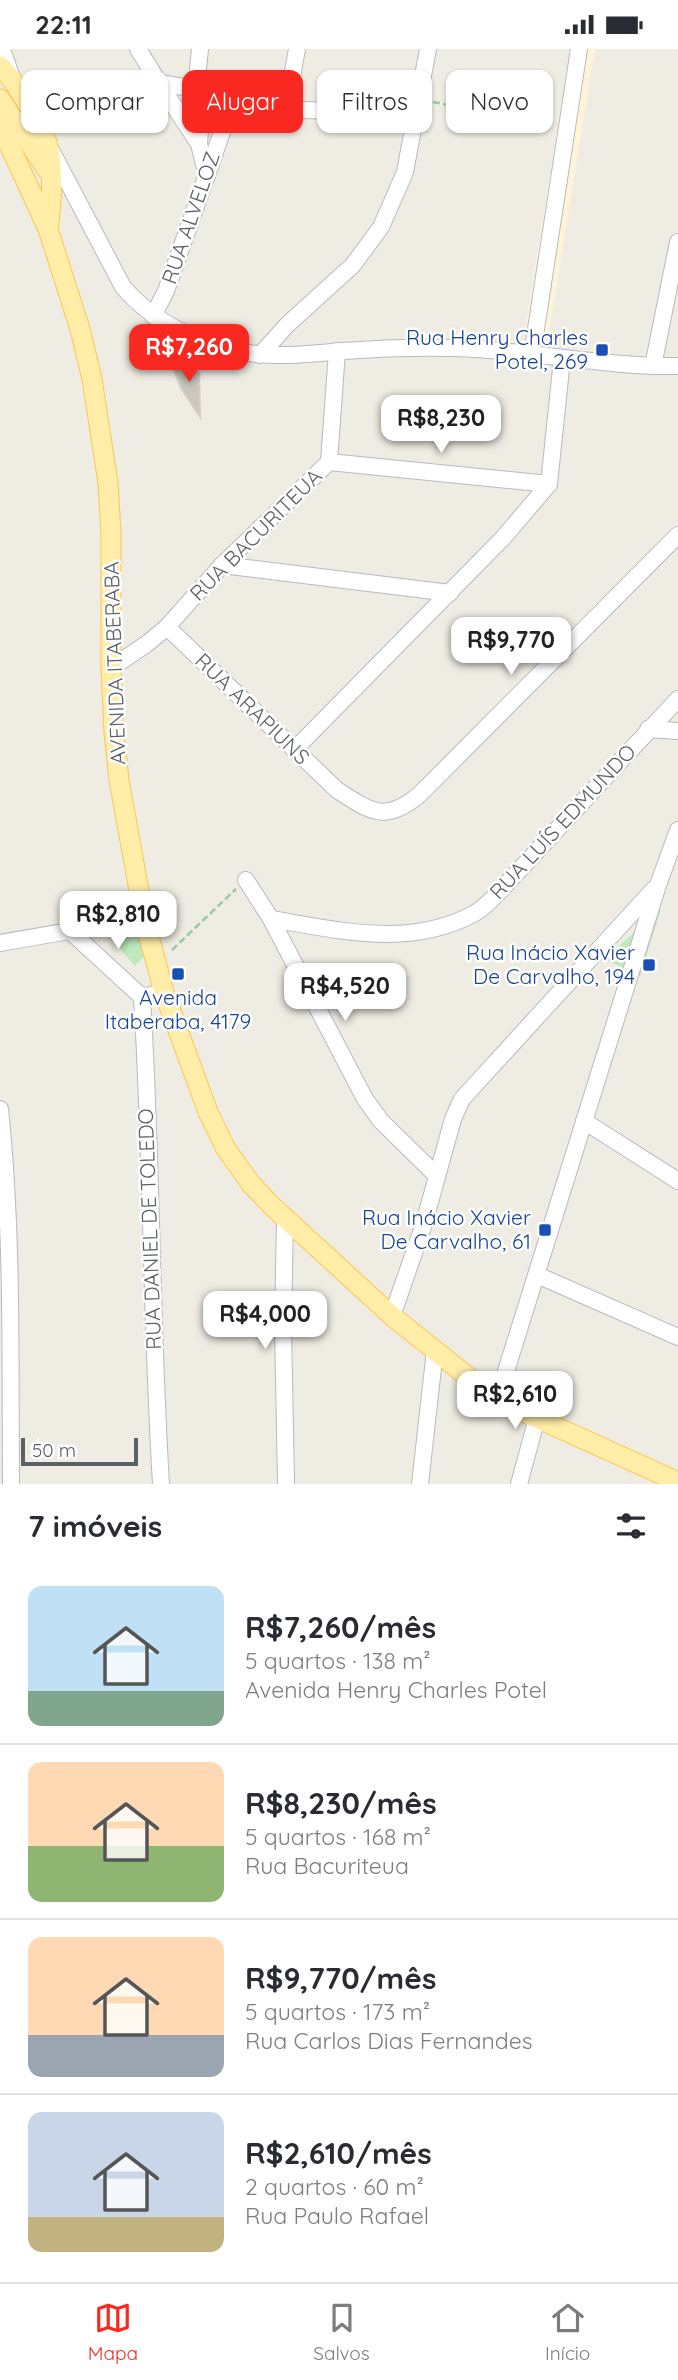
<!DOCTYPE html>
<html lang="pt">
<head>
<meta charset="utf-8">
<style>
	body { margin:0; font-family:Quicksand,sans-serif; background:#f2f2f3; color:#2b2b33; height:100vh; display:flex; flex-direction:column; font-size:26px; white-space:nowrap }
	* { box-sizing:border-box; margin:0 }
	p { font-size:23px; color:#7c7c81 }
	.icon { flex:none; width:38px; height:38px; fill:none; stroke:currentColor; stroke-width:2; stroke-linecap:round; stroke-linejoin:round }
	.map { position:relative; height:1435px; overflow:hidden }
	.panel { display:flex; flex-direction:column; background:#fff; flex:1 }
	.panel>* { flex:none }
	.top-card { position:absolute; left:21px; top:21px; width:637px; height:63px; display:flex; gap:14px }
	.scale { position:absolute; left:21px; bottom:18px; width:117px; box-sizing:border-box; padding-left:7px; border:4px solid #5b6065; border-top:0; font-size:19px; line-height:24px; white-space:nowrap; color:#5b6065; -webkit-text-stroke:5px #fff; paint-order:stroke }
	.price { position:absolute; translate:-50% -60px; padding:0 16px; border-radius:14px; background:#fff; color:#222; font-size:23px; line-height:46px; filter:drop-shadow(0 2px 4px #0008) }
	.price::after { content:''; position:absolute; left:50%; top:42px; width:21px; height:16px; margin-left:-10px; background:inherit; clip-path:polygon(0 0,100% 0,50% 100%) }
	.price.active { background:#f92820; color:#fff }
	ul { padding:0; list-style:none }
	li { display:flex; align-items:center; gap:21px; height:175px; padding:0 28px }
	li+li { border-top:2px solid #e1e1e2 }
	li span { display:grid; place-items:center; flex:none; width:196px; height:140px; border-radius:14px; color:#555 }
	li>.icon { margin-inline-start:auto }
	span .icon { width:84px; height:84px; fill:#fffc; stroke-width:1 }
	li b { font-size:30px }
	h2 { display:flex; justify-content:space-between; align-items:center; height:84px; padding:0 28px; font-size:30px }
	.tag { padding:0 24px; border-radius:14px; background:#fff; box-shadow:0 2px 5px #0004; font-size:24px; line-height:63px }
	.tag.active { background:#f92820; color:#fff }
	.status { display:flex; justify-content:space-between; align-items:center; height:49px; padding:0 35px; background:#fff; direction:ltr }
	.status svg { height:19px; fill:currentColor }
	.menu { display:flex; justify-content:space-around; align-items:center; height:98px; border-top:2px solid #e1e1e2; background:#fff; font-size:19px; color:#7c7c81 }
	.menu a { display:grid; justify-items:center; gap:4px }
	.menu .active { color:#f92820 }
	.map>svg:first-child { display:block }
	.commercial { fill:#fff4d8 }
	.green { fill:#bfe9bd }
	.building { fill:#cac7c0; stroke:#d5cec1; stroke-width:2 }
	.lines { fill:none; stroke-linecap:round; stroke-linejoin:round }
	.minor-casing { stroke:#b6babf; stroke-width:18 }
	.major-casing { stroke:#fec54d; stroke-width:21 }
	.path { stroke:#95cba3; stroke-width:2.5; stroke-dasharray:7 3.5; stroke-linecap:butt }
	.minor { stroke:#fff; stroke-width:16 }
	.major { stroke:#ffeda8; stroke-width:19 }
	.transit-dot { fill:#1a4fb4; stroke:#fff; stroke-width:2.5 }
	.labels { text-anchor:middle; stroke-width:5; stroke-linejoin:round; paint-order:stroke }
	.street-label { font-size:21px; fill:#5b6065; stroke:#fff }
	.transit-label { font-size:21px; fill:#164399; stroke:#fff; text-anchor:end }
</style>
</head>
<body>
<div class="status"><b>22:11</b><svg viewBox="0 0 49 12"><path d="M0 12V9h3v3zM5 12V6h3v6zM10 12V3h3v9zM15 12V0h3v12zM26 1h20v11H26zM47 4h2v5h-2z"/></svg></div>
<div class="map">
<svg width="678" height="1435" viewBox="0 0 678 1435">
	<rect width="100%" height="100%" fill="#efece3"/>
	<path class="commercial" d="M 570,0 L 595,0 L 548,289 L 524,286 Z"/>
	<g class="green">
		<path d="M 661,860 L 640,927 L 604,910 Z"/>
		<path d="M 141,880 L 147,904 L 135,917 L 108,886 Z"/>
	</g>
	<path class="building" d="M 183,312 L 199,324 L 200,368 L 181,339 L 173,319 Z"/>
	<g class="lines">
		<defs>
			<g id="minor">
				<path d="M 2,0 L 12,29"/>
				<path d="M 138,0 L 159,34"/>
				<path d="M 286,61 L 297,0"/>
				<path d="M 199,95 L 201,69 L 196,40 L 200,0"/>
				<path d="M 52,103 L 123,238 C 150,270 191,291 232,301 C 269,310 306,305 343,302 C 381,299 418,298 455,299 C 530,301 602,318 678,317"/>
				<path d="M 207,127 L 199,95 L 159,34 L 196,40 L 244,59 L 416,65"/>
				<path d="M 153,267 L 166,242 L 227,69"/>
				<path d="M 260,306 L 288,275 L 353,216 L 381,178 L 405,123 L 428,0"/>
				<path d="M 532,306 L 579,0"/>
				<path d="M 653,317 L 678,193"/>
				<path d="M 329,413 L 337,302"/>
				<path d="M 222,516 L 450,544"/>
				<path d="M 167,578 L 337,741 C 371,763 385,774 419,746 L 678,486"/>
				<path d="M 111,619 L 148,594 L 167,578 L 222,516 L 329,413 L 549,435"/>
				<path d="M 648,680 L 678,682"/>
				<path d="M 294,701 L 503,489 L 549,435 L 562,310"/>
				<path d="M 246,831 L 271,870 L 365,1050 L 381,1072 L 436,1126"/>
				<path d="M 271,870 C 339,881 410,900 475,864 C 484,859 492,850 499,843 L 678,650"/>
				<path d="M 70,882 L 142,948"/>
				<path d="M 0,894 L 144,869"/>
				<path d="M 0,1060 C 13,1184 10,1310 11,1435"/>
				<path d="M 584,1072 L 678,1132"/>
				<path d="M 285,1169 L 283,1277 L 286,1435"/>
				<path d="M 537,1226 L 678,1288"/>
				<path d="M 392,1267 L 423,1178 L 453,1070 L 462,1050 L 654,840"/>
				<path d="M 497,1351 L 658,836 L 678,781"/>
				<path d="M 161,1435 C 151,1273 152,1110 142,948 L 164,943"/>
				<path d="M 420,1435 L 435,1301"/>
				<path d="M 519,1435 L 537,1369"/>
			</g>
			<g id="major">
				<path d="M 0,17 C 16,33 38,70 46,91 C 54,111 52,157 48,179"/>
				<path d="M 0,50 L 48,122"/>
				<path d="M 0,76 L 48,180 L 80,280 L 92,330 L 108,434 L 111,484 L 111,619 L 114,683 L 119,731 L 144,869 L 164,943 L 208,1063 L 226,1100 L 251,1135 L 272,1157 L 392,1267 L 497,1351 L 678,1433"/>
			</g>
		</defs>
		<use href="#minor" class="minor-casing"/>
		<use href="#major" class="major-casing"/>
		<g class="path">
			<path d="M 433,53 L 550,76"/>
			<path d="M 172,901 L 236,840"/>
		</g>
		<use href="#minor" class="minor"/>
		<use href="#major" class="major"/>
	</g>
	<g class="transit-dot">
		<rect x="595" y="294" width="14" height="14" rx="3.5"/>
		<rect x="642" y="909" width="14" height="14" rx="3.5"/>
		<rect x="171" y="918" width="14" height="14" rx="3.5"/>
		<rect x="538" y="1174" width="14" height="14" rx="3.5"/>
	</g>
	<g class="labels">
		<g class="street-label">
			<text transform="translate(191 169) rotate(-71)" y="7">RUA ALVELOZ</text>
			<text transform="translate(256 486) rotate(-45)" y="7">RUA BACURITEUA</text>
			<text transform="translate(115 614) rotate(-92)" y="7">AVENIDA ITABERABA</text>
			<text transform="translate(252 660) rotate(44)" y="7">RUA ARAPIUNS</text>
			<text transform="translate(563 773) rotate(-47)" y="7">RUA LUÍS EDMUNDO</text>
			<text transform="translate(150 1180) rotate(-92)" y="7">RUA DANIEL DE TOLEDO</text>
		</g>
		<g class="transit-label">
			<text x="588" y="296">Rua Henry Charles<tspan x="588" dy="24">Potel, 269</tspan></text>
			<text x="635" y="911">Rua Inácio Xavier<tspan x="635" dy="24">De Carvalho, 194</tspan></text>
			<text x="178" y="956" text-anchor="middle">Avenida<tspan x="178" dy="24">Itaberaba, 4179</tspan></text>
			<text x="531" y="1176">Rua Inácio Xavier<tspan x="531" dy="24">De Carvalho, 61</tspan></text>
		</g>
	</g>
</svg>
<div class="scale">50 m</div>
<b class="price active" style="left:189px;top:335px">R$7,260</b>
<b class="price" style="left:441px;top:406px">R$8,230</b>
<b class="price" style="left:511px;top:628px">R$9,770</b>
<b class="price" style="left:118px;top:902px">R$2,810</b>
<b class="price" style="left:345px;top:974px">R$4,520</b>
<b class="price" style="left:265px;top:1302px">R$4,000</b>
<b class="price" style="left:515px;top:1382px">R$2,610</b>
<div class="top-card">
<a class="tag">Comprar</a>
<a class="tag active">Alugar</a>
<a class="tag">Filtros</a>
<a class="tag">Novo</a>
</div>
</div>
<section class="panel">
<h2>7 imóveis<svg class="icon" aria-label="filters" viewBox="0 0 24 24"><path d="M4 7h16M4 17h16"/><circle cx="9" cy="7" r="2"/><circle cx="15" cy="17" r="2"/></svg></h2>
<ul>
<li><span style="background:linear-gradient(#bfe0f5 75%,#7fa58c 0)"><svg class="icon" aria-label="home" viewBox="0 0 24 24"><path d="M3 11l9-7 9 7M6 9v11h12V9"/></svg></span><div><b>R$7,260/mês</b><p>5 quartos · 138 m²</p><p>Avenida Henry Charles Potel</p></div></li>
<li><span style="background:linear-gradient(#ffd9b3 60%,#8fb573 0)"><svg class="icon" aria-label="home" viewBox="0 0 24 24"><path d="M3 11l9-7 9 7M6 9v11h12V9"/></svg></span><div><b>R$8,230/mês</b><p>5 quartos · 168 m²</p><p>Rua Bacuriteua</p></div></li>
<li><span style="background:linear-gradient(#ffd9b3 70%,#9aa5b1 0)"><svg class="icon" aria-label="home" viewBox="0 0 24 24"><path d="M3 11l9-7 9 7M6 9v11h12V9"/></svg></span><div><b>R$9,770/mês</b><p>5 quartos · 173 m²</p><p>Rua Carlos Dias Fernandes</p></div></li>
<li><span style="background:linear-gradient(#c9d6e8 75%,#c2b280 0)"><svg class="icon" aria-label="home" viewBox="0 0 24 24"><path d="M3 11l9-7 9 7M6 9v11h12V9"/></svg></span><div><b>R$2,610/mês</b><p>2 quartos · 60 m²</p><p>Rua Paulo Rafael</p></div></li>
</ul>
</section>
<nav class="menu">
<a class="active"><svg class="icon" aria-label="map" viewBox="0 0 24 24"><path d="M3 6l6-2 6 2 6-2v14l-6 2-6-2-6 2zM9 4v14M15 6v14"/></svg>Mapa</a>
<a><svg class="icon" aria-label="saved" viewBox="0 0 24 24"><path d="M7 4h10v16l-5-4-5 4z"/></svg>Salvos</a>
<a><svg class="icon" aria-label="home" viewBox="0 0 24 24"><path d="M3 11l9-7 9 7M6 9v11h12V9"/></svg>Início</a>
</nav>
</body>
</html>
